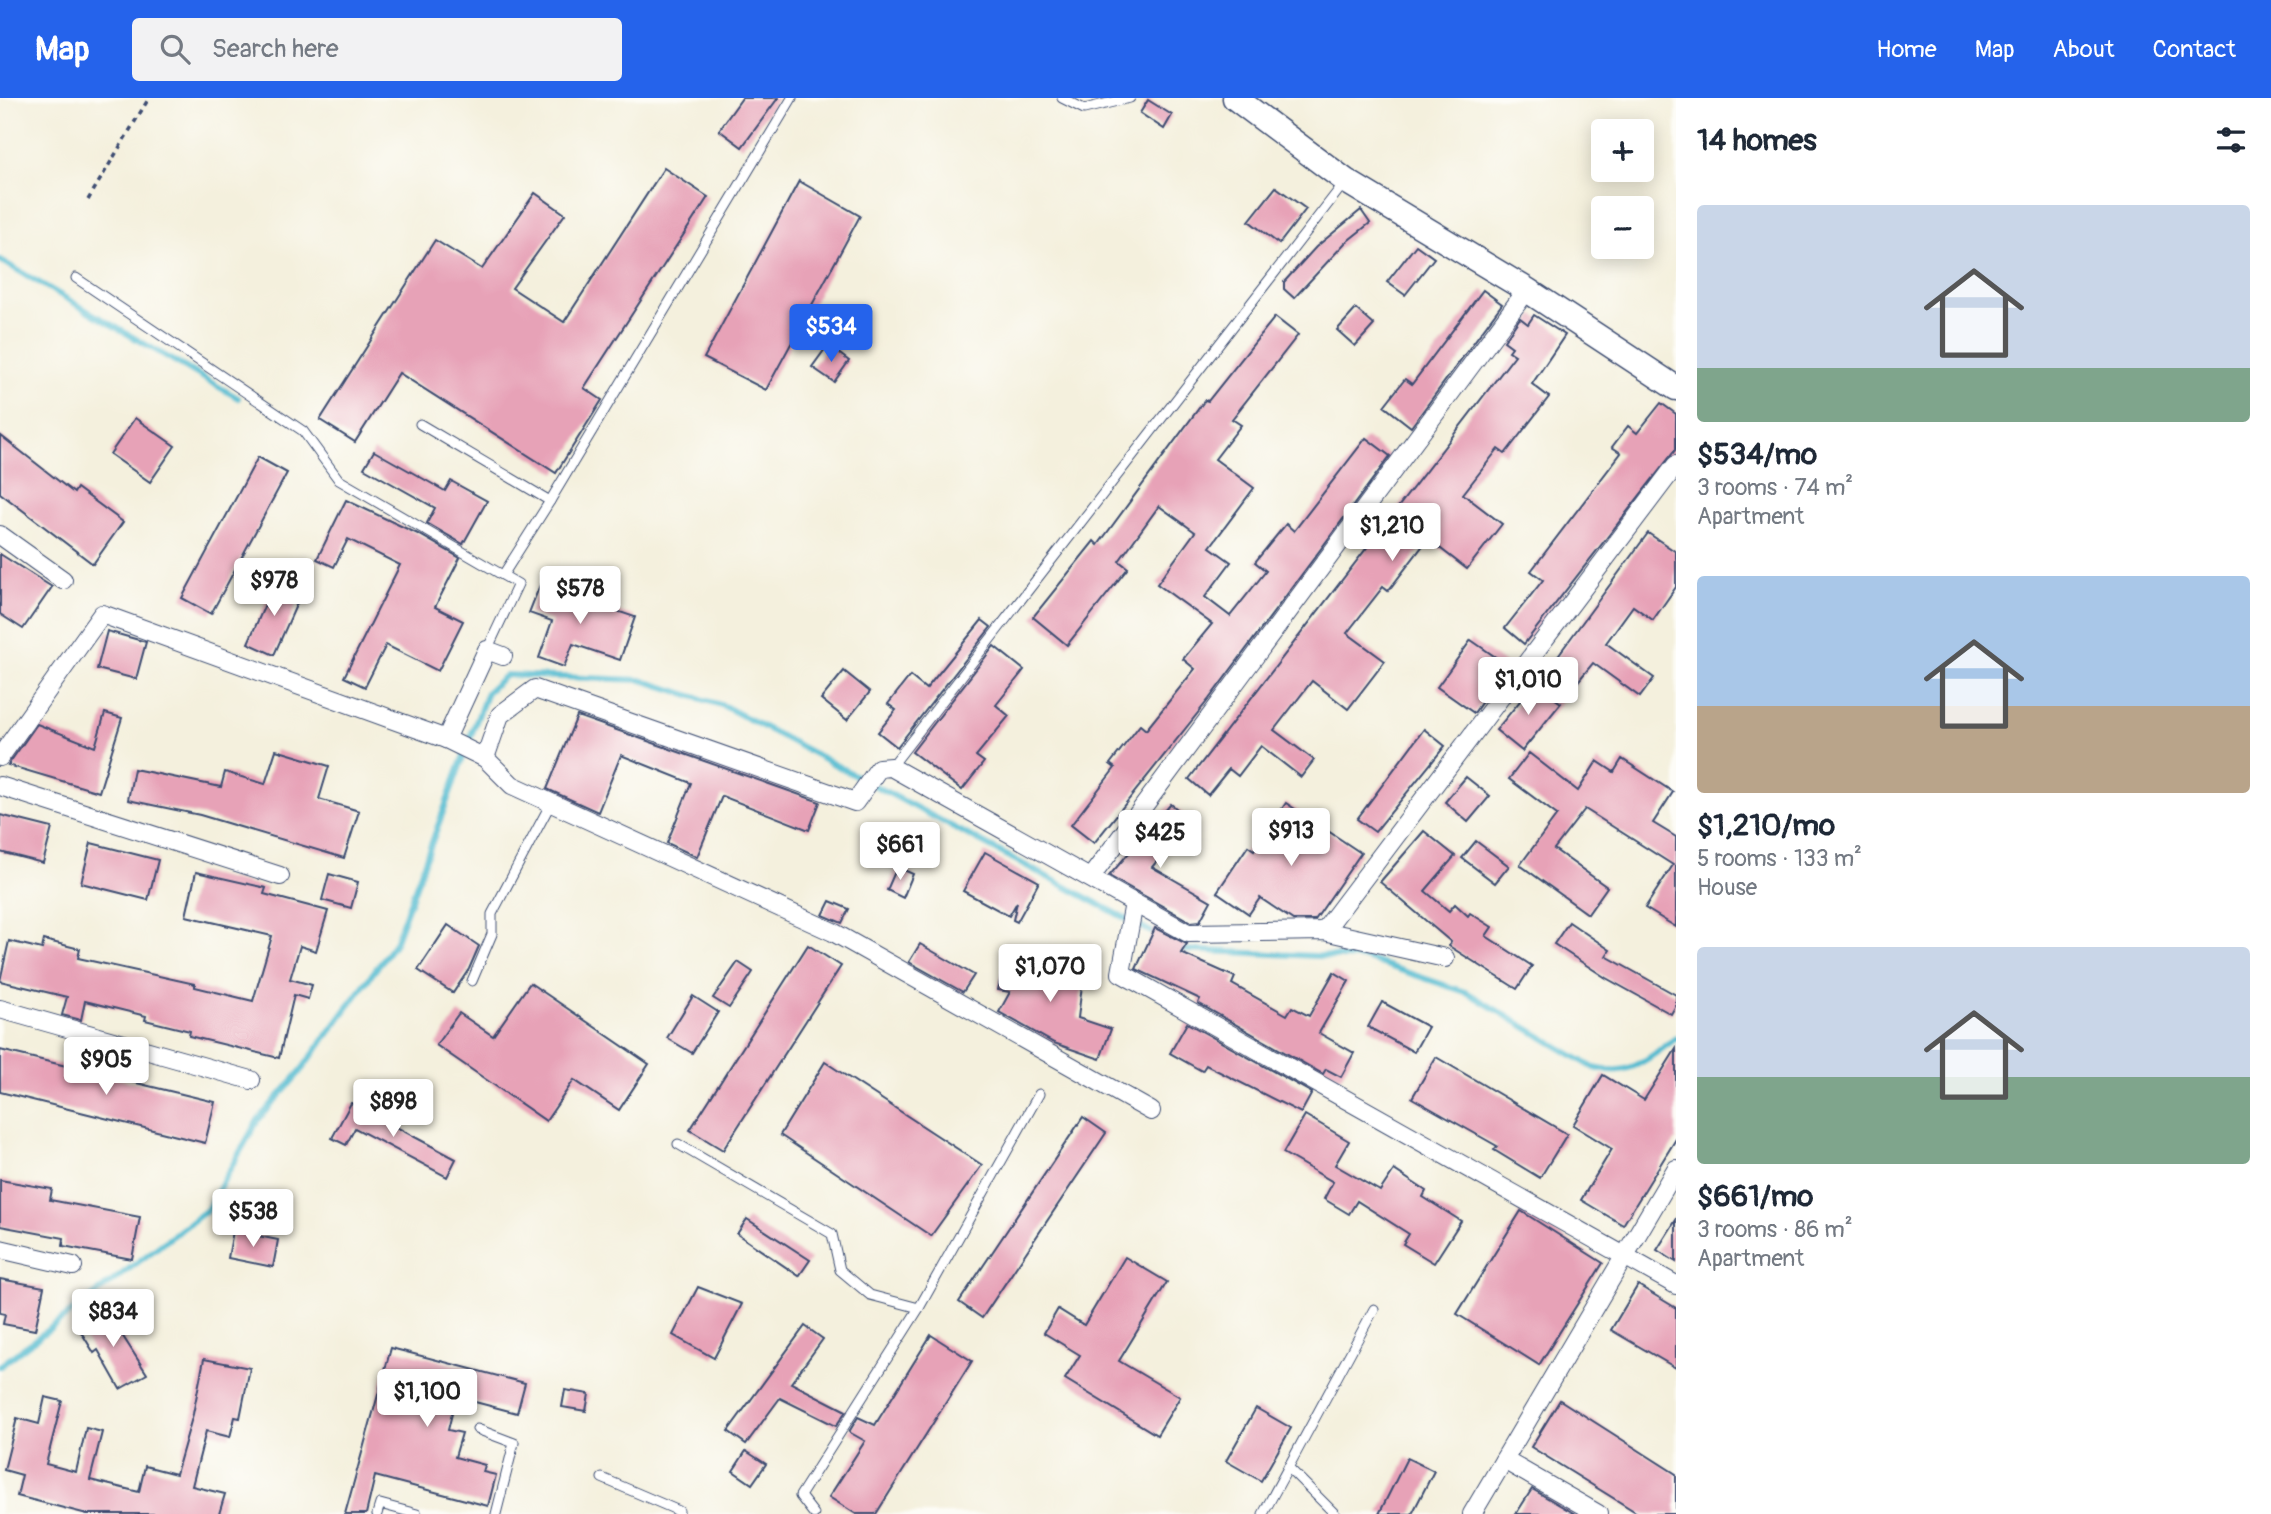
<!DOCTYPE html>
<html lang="en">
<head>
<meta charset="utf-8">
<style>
	body { margin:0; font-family:Pangolin,sans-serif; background:#f2f2f3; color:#1f2937; height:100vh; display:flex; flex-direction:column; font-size:26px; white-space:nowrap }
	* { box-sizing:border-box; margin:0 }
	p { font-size:23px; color:#747a83 }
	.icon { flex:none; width:38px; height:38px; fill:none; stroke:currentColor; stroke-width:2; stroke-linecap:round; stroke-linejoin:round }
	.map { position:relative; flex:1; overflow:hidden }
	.details { display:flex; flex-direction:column; background:#fff; width:595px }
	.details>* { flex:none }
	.controls { position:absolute; left:1591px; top:21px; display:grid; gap:14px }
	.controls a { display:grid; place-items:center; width:63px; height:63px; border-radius:7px; background:#fff; box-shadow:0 4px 18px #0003; font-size:35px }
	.price { position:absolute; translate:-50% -60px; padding:0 16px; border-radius:7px; background:#fff; color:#222; font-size:23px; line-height:46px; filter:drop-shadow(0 2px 4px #0008) }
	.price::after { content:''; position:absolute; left:50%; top:42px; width:21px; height:16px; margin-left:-10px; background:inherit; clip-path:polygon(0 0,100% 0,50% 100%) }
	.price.selected { background:#2563eb; color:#fff }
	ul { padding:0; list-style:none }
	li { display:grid; align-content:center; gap:14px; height:371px; padding:0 21px }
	li span { display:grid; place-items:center; height:217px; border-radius:7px; color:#555 }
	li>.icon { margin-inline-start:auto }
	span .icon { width:126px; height:126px; fill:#fffc; stroke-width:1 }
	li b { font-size:30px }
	h2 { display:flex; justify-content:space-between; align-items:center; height:84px; padding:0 21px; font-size:30px }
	header { display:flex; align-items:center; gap:42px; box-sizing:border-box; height:98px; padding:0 35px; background:#2563eb; color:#fff }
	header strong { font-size:33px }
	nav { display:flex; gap:38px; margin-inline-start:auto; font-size:24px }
	.search { width:490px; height:63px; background:#f2f2f3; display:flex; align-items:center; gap:18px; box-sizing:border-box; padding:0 24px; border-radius:7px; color:#747a83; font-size:26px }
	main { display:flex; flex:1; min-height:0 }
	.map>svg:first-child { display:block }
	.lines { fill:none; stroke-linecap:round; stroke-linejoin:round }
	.stream { stroke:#53bbd0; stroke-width:6 }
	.building { fill:#e7a2b7 }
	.lane-casing { stroke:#3c4c71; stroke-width:11 }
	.street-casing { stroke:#3c4c71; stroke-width:20 }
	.secondary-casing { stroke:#3c4c71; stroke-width:27 }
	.path { stroke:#3c4c71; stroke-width:3.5; stroke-dasharray:5 5; stroke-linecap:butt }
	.lane { stroke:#fff; stroke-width:9 }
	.street { stroke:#fff; stroke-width:18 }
	.secondary { stroke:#fff; stroke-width:24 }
</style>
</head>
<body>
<header>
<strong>Map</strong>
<div class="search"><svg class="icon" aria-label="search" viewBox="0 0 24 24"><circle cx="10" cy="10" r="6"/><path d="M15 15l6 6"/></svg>Search here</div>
<nav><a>Home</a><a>Map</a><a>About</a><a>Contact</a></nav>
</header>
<main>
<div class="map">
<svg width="1676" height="1416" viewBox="0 0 1676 1416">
	<rect width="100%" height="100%" fill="#fdfcf7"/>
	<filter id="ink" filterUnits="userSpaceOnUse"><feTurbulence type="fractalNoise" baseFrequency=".0143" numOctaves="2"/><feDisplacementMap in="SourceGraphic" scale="14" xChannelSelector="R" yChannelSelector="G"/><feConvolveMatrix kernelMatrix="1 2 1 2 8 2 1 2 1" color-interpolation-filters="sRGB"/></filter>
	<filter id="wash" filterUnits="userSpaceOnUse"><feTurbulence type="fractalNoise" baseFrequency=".00686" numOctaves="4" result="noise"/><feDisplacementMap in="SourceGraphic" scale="28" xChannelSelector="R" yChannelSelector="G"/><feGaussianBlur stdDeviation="1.57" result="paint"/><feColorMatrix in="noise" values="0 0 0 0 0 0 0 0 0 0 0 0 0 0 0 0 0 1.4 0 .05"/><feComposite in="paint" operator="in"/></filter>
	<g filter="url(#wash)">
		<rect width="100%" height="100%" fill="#f4f0dd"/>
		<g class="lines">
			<g class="stream">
				<path d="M 0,162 L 238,300"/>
				<path d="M 1177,848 L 1185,852 L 1364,860 L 1468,895 L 1594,970 C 1629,980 1649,960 1676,940"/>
				<path d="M 0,1268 L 207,1112 L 258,1022 L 300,974 L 395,845 L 487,594 L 506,577 L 641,582 L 724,608 L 1159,838"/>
			</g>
		</g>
		<g id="blocks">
			<g class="building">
				<path d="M 742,0 L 778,0 L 742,49 L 719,32 Z"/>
				<path d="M 1148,2 L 1172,17 L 1164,31 L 1140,15 Z"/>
				<path d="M 664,70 L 708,99 L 584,290 L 602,302 L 556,375 L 399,275 L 355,344 L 320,322 L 435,142 L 482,171 L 535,95 L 565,116 L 512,190 L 564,224 Z"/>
				<path d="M 799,83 L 860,118 L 766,292 L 704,260 Z"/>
				<path d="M 1276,89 L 1306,111 L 1279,146 L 1249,123 Z"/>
				<path d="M 1361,112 L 1370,125 L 1345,145 L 1294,200 L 1284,191 L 1284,184 L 1316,149 Z"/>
				<path d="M 1416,147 L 1434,160 L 1405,197 L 1387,184 Z"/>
				<path d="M 1483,192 L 1502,206 L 1411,329 L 1384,308 L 1405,281 L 1412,286 Z"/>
				<path d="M 1356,211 L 1374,227 L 1355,248 L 1337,232 Z"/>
				<path d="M 1534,217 L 1565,237 L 1532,286 L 1549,299 L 1505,356 L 1498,351 L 1463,396 L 1502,426 L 1467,471 L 1428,441 L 1388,493 L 1383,489 L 1347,535 L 1385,563 L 1348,611 L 1312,583 L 1274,632 L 1314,662 L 1301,679 L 1261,648 L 1238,678 L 1229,671 L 1208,697 L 1189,681 L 1515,257 L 1509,253 L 1512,249 L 1504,243 L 1520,220 L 1528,226 Z"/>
				<path d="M 1275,219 L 1298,237 L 1232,321 L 1241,327 L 1215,361 L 1254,390 L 1210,449 L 1231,464 L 1205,499 L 1230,518 L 1266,473 L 1255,464 L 1286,426 L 1294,433 L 1366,340 L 1390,358 L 1209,601 L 1094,745 L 1071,727 L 1115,670 L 1110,666 L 1140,627 L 1146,632 L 1195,571 L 1183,561 L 1212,526 L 1157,486 L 1195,434 L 1159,408 L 1119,463 L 1128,470 L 1067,547 L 1033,519 L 1094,443 L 1098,447 L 1205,302 L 1208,303 Z"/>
				<path d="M 828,247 L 849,263 L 834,284 L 812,269 Z"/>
				<path d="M 1661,305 L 1676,316 L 1676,351 L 1524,546 L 1505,530 L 1543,482 L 1531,473 L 1621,355 L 1612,349 L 1628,328 L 1637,335 Z"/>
				<path d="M 135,320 L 175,348 L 150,384 L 110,356 Z"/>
				<path d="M 0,337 L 74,395 L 77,390 L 123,424 L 93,466 L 0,395 Z"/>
				<path d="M 374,353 L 445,393 L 451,383 L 487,403 L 463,446 L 427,425 L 435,410 L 364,370 Z"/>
				<path d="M 258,359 L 287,375 L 211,516 L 182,500 Z"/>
				<path d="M 346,402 L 420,437 L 460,460 L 435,509 L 463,523 L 438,573 L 386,547 L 365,589 L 344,579 L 400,467 L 348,441 L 334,469 L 317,461 Z"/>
				<path d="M 1648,435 L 1676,454 L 1676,489 L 1653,522 L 1633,508 L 1606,545 L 1654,580 L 1640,599 L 1593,565 L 1575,587 L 1551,567 Z"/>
				<path d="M 0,456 L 52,489 L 23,531 L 0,516 Z"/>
				<path d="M 275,484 L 301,496 L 274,557 L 248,545 Z"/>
				<path d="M 540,487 L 635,519 L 620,562 L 573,546 L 564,569 L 539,560 L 552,523 L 529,515 Z"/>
				<path d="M 982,522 L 991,529 L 897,649 L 878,634 L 896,612 L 888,606 L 910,578 L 926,591 Z"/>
				<path d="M 107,533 L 146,544 L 136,581 L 97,571 Z"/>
				<path d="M 1471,542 L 1507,567 L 1474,615 L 1437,589 Z"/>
				<path d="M 994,548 L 1024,572 L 996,607 L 1009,618 L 976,658 L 984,664 L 962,692 L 912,654 Z"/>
				<path d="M 844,573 L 870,594 L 847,622 L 821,601 Z"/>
				<path d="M 1534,586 L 1561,605 L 1522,653 L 1496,632 Z"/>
				<path d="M 105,615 L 122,620 L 99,694 L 8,667 L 37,626 L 95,649 Z"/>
				<path d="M 577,618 L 820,704 L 809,732 L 722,698 L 697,759 L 667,745 L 691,685 L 621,657 L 598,714 L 547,691 Z"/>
				<path d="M 1424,631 L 1445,648 L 1375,734 L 1357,721 Z"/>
				<path d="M 276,652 L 329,668 L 319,701 L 359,713 L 344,760 L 200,717 L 128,702 L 134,671 L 221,689 L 225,674 L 265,686 Z"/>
				<path d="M 1529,655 L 1578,693 L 1597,663 L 1614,674 L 1622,661 L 1673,694 L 1653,725 L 1676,739 L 1676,829 L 1645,810 L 1673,767 L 1585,711 L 1554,751 L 1607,789 L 1588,816 L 1520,767 L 1557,717 L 1509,681 Z"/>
				<path d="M 1466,679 L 1490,698 L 1468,724 L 1445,704 Z"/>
				<path d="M 1286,705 L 1361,755 L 1315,822 L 1293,822 L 1260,800 L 1249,816 L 1217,794 L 1248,748 L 1254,752 Z"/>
				<path d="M 1171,706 L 1187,719 L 1180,727 L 1184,731 L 1152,769 L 1211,803 L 1200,823 L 1191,824 L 1109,778 Z"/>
				<path d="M 0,717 L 52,730 L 43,765 L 0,754 Z"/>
				<path d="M 1424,733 L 1455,758 L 1425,793 L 1449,813 L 1455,806 L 1468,818 L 1470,815 L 1492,829 L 1486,838 L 1532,868 L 1517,891 L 1449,848 L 1451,844 L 1380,784 Z"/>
				<path d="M 1476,743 L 1509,768 L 1495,785 L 1462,760 Z"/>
				<path d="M 91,745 L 158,762 L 148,802 L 81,785 Z"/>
				<path d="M 985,754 L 1039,784 L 1017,824 L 1013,822 L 1017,804 L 1009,818 L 963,793 Z"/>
				<path d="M 897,769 L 913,776 L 903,800 L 887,792 Z"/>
				<path d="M 196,774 L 266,790 L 264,796 L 328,813 L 316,853 L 300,848 L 290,881 L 312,887 L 308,901 L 294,897 L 279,960 L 189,938 L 190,933 L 145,922 L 146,918 L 85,903 L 81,922 L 62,917 L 67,899 L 0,883 L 9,843 L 42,851 L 44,842 L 80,851 L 78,860 L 195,886 L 195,889 L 253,903 L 272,838 L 186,818 Z"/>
				<path d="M 329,776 L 358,784 L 351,810 L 322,802 Z"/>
				<path d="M 830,803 L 849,811 L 842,825 L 823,817 Z"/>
				<path d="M 1569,824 L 1610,852 L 1606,858 L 1676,897 L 1676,907 L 1671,916 L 1606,880 L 1554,846 Z"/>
				<path d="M 448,827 L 479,848 L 469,871 L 453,895 L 418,872 Z"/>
				<path d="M 1155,830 L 1187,846 L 1181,855 L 1235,879 L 1232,886 L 1287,917 L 1292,909 L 1309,918 L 1334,874 L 1349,883 L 1319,935 L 1354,955 L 1341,979 L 1326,971 L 1323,976 L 1198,905 L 1200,901 L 1136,871 Z"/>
				<path d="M 920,846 L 974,877 L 963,894 L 909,864 Z"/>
				<path d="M 808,847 L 841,868 L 723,1052 L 690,1032 Z"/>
				<path d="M 1006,856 L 1042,866 L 1084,871 L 1078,920 L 1111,931 L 1100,961 L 1054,945 L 999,914 L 1010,894 L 998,892 Z"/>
				<path d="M 738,864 L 753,874 L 729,910 L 713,900 Z"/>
				<path d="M 530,885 L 649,966 L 619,1012 L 574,982 L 546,1023 L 436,947 L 459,915 L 493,938 Z"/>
				<path d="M 693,898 L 718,914 L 692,955 L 667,940 Z"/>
				<path d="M 1382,904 L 1428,929 L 1414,954 L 1368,929 Z"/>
				<path d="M 1187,925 L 1312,995 L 1301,1015 L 1206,967 L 1202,973 L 1170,955 Z"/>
				<path d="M 1676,951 L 1676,1041 L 1623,1127 L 1581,1102 L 1612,1051 L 1573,1027 L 1603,977 L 1644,1002 Z"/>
				<path d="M 0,952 L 215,1004 L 205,1045 L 0,994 Z"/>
				<path d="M 1436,959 L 1567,1036 L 1540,1080 L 1494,1052 L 1497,1048 L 1412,1000 Z"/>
				<path d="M 825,964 L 982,1067 L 931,1138 L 780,1037 Z"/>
				<path d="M 351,1005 L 456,1061 L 447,1079 L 355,1030 L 346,1047 L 332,1040 Z"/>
				<path d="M 1305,1017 L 1349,1043 L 1335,1067 L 1380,1093 L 1394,1072 L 1426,1093 L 1423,1099 L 1461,1123 L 1434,1165 L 1403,1146 L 1409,1136 L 1357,1103 L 1349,1116 L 1324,1101 L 1333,1084 L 1283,1055 Z"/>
				<path d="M 1083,1019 L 1106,1035 L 982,1220 L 959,1204 Z"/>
				<path d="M 0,1082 L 52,1091 L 50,1102 L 140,1119 L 132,1161 L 63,1148 L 64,1140 L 0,1128 Z"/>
				<path d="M 1521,1113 L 1603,1165 L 1539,1267 L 1457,1216 Z"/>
				<path d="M 747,1121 L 810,1162 L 799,1178 L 737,1136 Z"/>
				<path d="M 1676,1122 L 1676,1164 L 1657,1152 Z"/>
				<path d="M 233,1133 L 278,1142 L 273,1169 L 228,1160 Z"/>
				<path d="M 1125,1159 L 1167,1184 L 1119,1263 L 1180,1299 L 1157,1337 L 1065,1281 L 1080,1257 L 1044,1235 L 1058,1211 L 1084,1227 Z"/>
				<path d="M 0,1181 L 44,1189 L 35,1232 L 3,1226 L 5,1216 L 0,1215 Z"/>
				<path d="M 1638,1187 L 1676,1210 L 1676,1270 L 1611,1232 Z"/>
				<path d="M 698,1189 L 742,1206 L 714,1260 L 673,1237 Z"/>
				<path d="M 106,1212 L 147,1276 L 120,1291 L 98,1252 L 94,1255 L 78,1229 Z"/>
				<path d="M 805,1228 L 823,1241 L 791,1285 L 846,1313 L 836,1328 L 780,1300 L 746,1346 L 728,1333 Z"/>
				<path d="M 931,1237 L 972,1263 L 876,1416 L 856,1416 L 829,1399 L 865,1343 L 849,1334 L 858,1319 L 875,1327 Z"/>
				<path d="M 391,1250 L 525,1285 L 517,1315 L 456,1299 L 448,1332 L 462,1335 L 455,1359 L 485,1367 L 483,1374 L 496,1377 L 488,1408 L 375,1378 L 366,1416 L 345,1416 Z"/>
				<path d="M 204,1261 L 250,1270 L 240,1320 L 235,1319 L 230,1339 L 206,1333 L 192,1388 L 225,1396 L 219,1416 L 87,1416 L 17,1398 L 22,1377 L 4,1372 L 17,1320 L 39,1326 L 45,1299 L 62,1303 L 46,1366 L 76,1374 L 86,1330 L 102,1334 L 90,1382 L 139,1394 L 145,1368 L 176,1376 L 193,1316 Z"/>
				<path d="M 565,1292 L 589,1296 L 586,1313 L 562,1309 Z"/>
				<path d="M 1560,1302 L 1676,1376 L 1676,1416 L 1639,1416 L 1531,1349 Z"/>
				<path d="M 1256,1310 L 1291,1330 L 1261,1383 L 1226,1363 Z"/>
				<path d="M 746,1353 L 766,1366 L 752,1386 L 733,1373 Z"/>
				<path d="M 1407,1360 L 1434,1373 L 1412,1416 L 1379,1416 Z"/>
				<path d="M 1532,1391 L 1575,1416 L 1516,1416 Z"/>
			</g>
		</g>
	</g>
	<g filter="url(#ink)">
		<use href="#blocks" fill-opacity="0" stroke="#3c4c71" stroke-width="2"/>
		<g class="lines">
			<defs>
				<g id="lane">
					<path d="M 1062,0 L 1084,11 L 1130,0"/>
					<path d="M 76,180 L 303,333 L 339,382 L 518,486 L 487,552"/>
					<path d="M 420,326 L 550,403 L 792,0"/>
					<path d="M 503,477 L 550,403"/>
					<path d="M 891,669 L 1345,84"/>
					<path d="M 472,883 L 492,836 L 492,816 L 551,705"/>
					<path d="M 678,1046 L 832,1136 L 840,1172 L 870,1197 L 919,1210 L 1039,996"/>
					<path d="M 477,1331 L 514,1345 L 496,1416"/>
					<path d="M 1288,1369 L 1335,1416"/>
					<path d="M 602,1380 L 679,1413 L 678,1416"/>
					<path d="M 377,1416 L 380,1406 L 417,1416"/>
					<path d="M 814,1416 L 800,1398 L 919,1210"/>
					<path d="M 1263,1416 L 1374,1211"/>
				</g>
				<g id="street">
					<path d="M 0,437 L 63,482"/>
					<path d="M 446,641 L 485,660 L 512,687 L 833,834 L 1151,1013"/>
					<path d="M 0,659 L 102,516 L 446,641 L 487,552 L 503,558"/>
					<path d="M 485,660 L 500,617 L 535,591 L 855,704 L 879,670 L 891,669 L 1188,835 L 1324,833 L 1445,860"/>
					<path d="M 0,688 L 280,778"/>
					<path d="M 1091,779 L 1527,192"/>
					<path d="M 1134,805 L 1121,875 L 1676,1187"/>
					<path d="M 1324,833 L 1676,367"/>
					<path d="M 0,911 L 251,982"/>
					<path d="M 0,1151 L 73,1168"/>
					<path d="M 1504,1362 L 1598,1416"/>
					<path d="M 1472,1416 L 1676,1071"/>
				</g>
				<path id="secondary" d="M 1235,0 L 1346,83 L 1527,192 L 1676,290"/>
			</defs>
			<use href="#lane" class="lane-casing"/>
			<use href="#street" class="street-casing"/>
			<use href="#secondary" class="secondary-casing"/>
			<path class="path" d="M 88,102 L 149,0"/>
			<use href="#lane" class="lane"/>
			<use href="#street" class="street"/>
			<use href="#secondary" class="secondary"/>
		</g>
	</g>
</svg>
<div class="controls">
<a>+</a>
<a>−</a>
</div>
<b class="price selected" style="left:831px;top:266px">$534</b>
<b class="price" style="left:1392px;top:465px">$1,210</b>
<b class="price" style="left:274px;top:520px">$978</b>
<b class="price" style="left:580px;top:528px">$578</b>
<b class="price" style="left:1528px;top:619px">$1,010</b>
<b class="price" style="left:1291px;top:770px">$913</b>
<b class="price" style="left:1160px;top:772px">$425</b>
<b class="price" style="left:900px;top:784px">$661</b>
<b class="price" style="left:1050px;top:906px">$1,070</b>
<b class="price" style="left:106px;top:999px">$905</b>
<b class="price" style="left:393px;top:1041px">$898</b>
<b class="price" style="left:253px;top:1151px">$538</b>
<b class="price" style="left:113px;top:1251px">$834</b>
<b class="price" style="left:427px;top:1331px">$1,100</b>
</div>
<section class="details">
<h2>14 homes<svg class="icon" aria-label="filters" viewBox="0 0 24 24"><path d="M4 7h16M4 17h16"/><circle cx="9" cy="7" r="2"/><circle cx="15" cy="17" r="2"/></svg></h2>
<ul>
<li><span style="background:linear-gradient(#c9d6e8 75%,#7fa58c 0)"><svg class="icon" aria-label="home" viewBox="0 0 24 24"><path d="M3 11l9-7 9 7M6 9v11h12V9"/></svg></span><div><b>$534/mo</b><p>3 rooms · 74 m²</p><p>Apartment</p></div></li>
<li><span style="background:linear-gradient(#a9c7e8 60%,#b9a48a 0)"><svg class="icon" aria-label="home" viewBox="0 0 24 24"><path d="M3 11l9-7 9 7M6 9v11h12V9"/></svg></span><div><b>$1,210/mo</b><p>5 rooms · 133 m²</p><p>House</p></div></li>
<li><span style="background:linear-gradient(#c9d6e8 60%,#7fa58c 0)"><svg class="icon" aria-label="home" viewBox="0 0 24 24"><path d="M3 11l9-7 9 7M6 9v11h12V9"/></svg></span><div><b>$661/mo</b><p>3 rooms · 86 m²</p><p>Apartment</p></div></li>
</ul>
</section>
</main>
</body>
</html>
